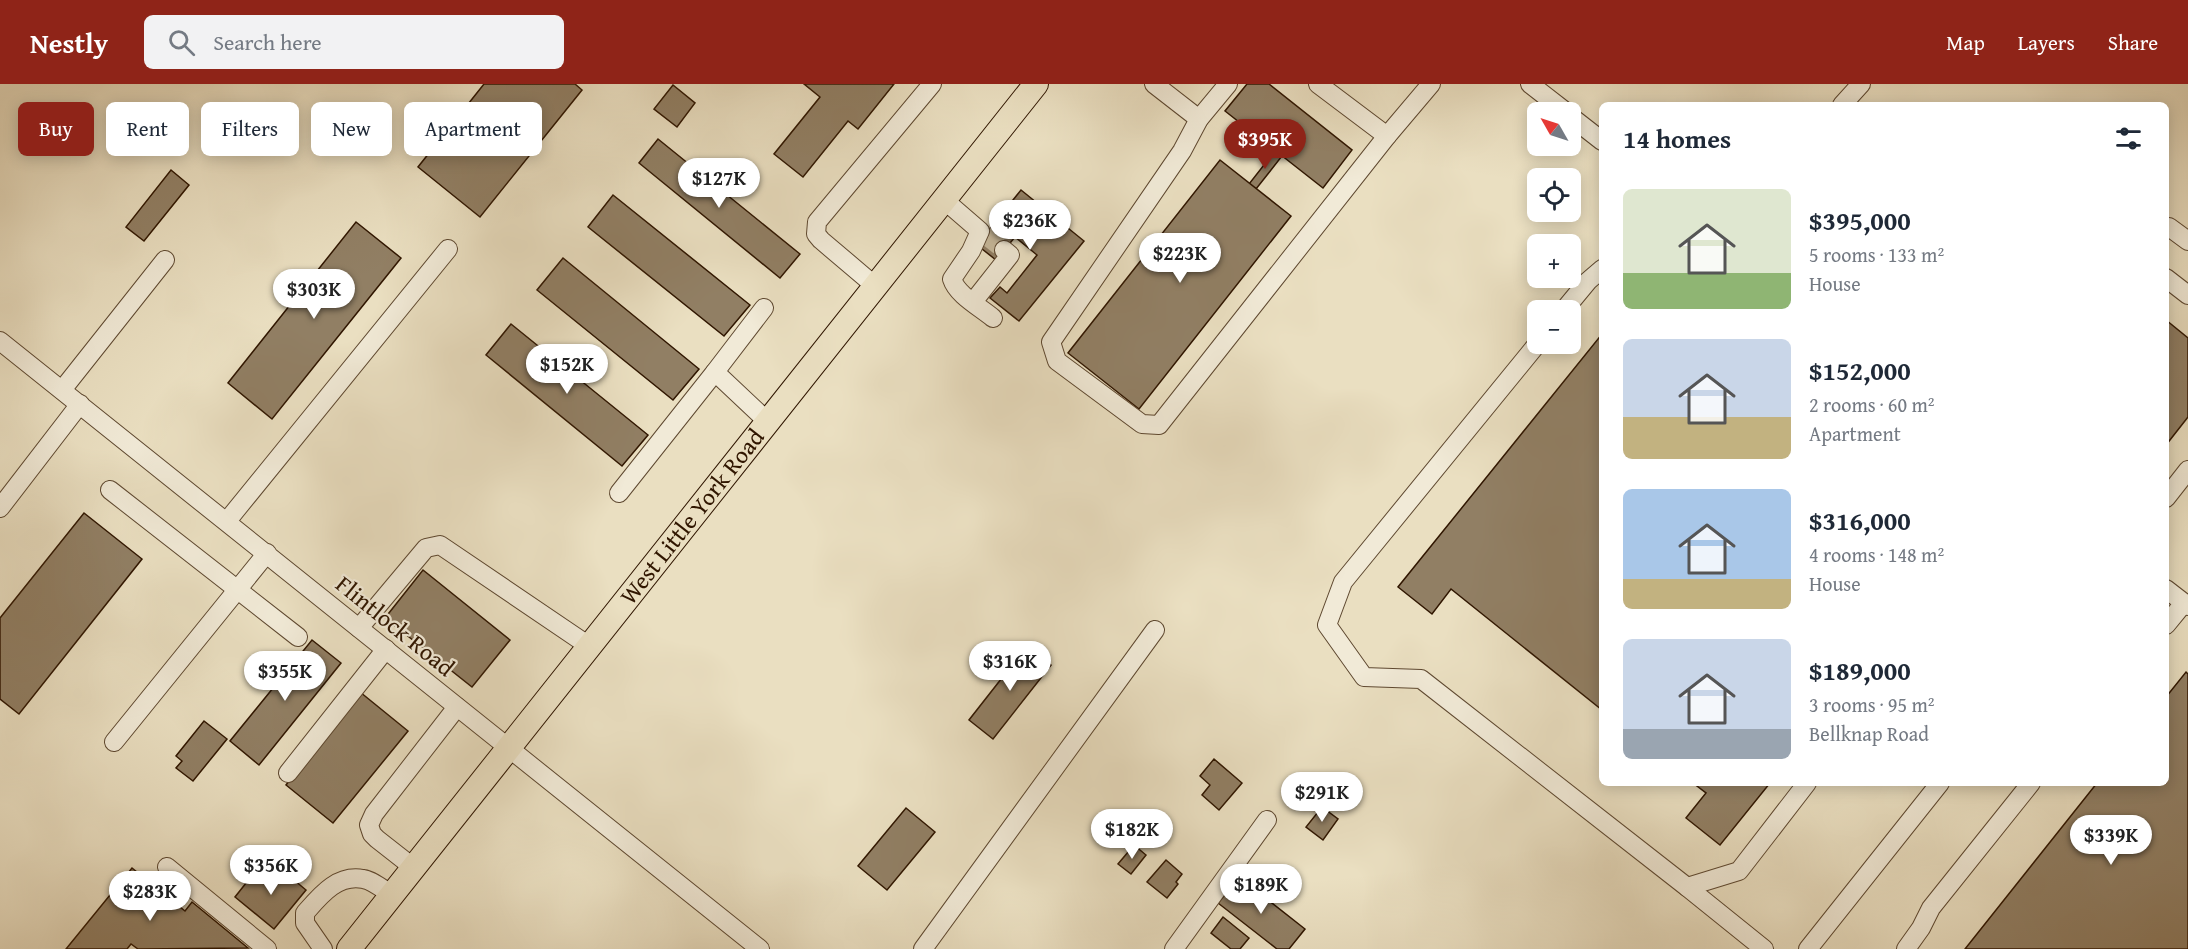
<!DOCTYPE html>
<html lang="en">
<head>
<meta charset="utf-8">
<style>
	body { margin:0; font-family:"Gentium Book Plus",serif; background:#f2f2f3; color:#1f2937; height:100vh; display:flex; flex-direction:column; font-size:22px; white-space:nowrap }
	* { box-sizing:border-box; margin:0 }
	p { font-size:20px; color:#747a83 }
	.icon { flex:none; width:33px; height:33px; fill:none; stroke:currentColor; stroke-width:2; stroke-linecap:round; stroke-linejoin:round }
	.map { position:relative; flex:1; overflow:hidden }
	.drawer { position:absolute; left:1599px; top:18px; width:570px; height:684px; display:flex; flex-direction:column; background:#fff; border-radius:9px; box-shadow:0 3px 15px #0003 }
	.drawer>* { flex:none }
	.guide { position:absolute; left:18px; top:18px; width:570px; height:54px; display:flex; gap:12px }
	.needle { width:39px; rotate:309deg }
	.fabs { position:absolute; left:1527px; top:18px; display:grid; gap:12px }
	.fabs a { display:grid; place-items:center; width:54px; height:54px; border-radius:9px; background:#fff; box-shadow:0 3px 15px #0003; font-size:30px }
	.price { position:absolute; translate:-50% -51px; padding:0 14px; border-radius:21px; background:#fff; color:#222; font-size:20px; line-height:39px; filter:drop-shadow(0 2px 3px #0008) }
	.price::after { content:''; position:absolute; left:50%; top:36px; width:18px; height:14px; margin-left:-9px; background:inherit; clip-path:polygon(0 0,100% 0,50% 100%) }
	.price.on { background:#8f2418; color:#fff }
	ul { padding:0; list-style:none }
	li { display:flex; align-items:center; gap:18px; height:150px; padding:0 24px }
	li span { display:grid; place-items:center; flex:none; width:168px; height:120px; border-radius:9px; color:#555 }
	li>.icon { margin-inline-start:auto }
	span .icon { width:72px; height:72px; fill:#fffc; stroke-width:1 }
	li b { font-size:26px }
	h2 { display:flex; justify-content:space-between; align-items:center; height:72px; padding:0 24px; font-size:26px }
	.tag { padding:0 21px; border-radius:9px; background:#fff; box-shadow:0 3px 15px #0003; font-size:21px; line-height:54px }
	.tag.on { background:#8f2418; color:#fff }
	header { display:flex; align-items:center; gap:36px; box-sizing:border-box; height:84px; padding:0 30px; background:#8f2418; color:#fff }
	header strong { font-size:28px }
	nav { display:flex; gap:33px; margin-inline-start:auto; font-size:21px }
	.search { width:420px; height:54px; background:#f2f2f3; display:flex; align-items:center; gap:15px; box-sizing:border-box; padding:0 21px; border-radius:9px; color:#747a83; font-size:22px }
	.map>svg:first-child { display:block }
	.building { fill:#917f64; stroke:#301600; stroke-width:1.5 }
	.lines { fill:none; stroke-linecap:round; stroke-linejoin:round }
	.minor-tunnel { stroke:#c5b79a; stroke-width:18; stroke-dasharray:18 9; stroke-linecap:butt }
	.minor-casing { stroke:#5e4830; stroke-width:20 }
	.major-casing { stroke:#301600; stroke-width:26 }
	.minor { stroke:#f1ead7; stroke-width:18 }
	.major { stroke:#eadfc1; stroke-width:24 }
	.labels { text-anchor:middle; stroke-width:4.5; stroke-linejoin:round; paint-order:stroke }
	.street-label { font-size:24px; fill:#301600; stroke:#f1ead7 }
</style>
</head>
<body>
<header>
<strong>Nestly</strong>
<div class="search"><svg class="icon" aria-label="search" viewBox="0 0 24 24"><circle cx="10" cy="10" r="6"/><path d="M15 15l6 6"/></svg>Search here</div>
<nav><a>Map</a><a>Layers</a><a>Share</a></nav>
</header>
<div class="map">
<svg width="2188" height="865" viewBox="0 0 2188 865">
	<rect width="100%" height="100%" fill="#eadfc1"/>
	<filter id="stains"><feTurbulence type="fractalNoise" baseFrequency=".00333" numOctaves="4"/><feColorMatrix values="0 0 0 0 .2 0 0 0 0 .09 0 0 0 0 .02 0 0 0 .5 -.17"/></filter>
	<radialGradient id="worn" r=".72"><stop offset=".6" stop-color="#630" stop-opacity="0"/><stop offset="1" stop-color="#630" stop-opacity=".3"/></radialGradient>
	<g class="building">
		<path d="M 484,0 L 575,0 L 582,6 L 480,133 L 418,83 Z"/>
		<path d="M 804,0 L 894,0 L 858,45 L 848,37 L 803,93 L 774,70 L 820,13 Z"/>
		<path d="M 1247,0 L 1269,0 L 1352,66 L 1323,104 L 1225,27 Z"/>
		<path d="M 673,1 L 695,19 L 677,43 L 654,25 Z"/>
		<path d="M 658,55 L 800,170 L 780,194 L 639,79 Z"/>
		<path d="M 1275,67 L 1282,72 L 1256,105 L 1249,100 Z"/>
		<path d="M 1220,76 L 1291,132 L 1139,325 L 1068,269 Z"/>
		<path d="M 171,86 L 189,101 L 144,157 L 126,143 Z"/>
		<path d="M 1021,106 L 1084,157 L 1019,237 L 990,214 L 1000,203 L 1007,209 L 1037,171 L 1015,153 L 996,176 L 977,161 Z"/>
		<path d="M 613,111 L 750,221 L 724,252 L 588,143 Z"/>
		<path d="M 356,138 L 401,174 L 272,335 L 228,299 Z"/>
		<path d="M 563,174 L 699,285 L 673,316 L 537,206 Z"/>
		<path d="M 2166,236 L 2188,254 L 2188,333 L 2166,361 Z"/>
		<path d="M 511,240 L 648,351 L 622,382 L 486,271 Z"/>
		<path d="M 1602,250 L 1602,626 L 1451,505 L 1432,530 L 1398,503 Z"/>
		<path d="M 84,429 L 142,475 L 19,630 L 0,615 L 0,534 Z"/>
		<path d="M 423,486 L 510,556 L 472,603 L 385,534 Z"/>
		<path d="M 312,556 L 341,579 L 259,681 L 230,657 Z"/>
		<path d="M 1027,562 L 1051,581 L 993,655 L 969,636 Z"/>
		<path d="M 2186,588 L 2188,590 L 2188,865 L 1965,865 L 2097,699 L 2166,699 L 2166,613 Z"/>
		<path d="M 360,608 L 408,647 L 333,739 L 286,701 Z"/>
		<path d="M 204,637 L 227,655 L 193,697 L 176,684 L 182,677 L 176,672 Z"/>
		<path d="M 1214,675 L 1242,699 L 1219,726 L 1202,711 L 1210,701 L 1200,692 Z"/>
		<path d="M 1693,699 L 1770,699 L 1720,761 L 1686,734 L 1706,709 Z"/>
		<path d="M 1322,723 L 1338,735 L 1323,756 L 1306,743 Z"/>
		<path d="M 906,724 L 935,748 L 887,806 L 858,782 Z"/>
		<path d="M 1134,761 L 1146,771 L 1131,790 L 1118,780 Z"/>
		<path d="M 1166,776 L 1182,790 L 1176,798 L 1178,800 L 1167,814 L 1147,798 Z"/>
		<path d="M 276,781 L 306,806 L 274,845 L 235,813 L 254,789 L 264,797 Z"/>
		<path d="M 132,784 L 185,827 L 192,818 L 248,864 L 138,865 L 131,860 L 127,865 L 66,865 Z"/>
		<path d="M 1239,793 L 1305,845 L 1289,865 L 1277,865 L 1218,819 Z"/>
		<path d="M 1223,833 L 1249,854 L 1240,865 L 1231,865 L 1211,849 Z"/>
	</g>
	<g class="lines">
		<path class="minor-tunnel" d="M 985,151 L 1004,166"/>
		<defs>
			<g id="minor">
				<path d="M 1154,0 L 1199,35"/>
				<path d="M 1228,0 L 1199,35 L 1182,67 L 1051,258 L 1057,277 L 1142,340 L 1159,341 L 1387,52 L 1431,0"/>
				<path d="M 1318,0 L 1387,52"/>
				<path d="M 1530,0 L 1566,28"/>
				<path d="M 1842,21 L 1861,0"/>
				<path d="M 1570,32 L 1602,57"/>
				<path d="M 943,115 L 980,147 L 971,167 L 952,195 C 957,211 980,223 993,234"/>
				<path d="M 2166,143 L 2169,143 L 2188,157"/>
				<path d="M 2166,194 L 2188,211"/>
				<path d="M 874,201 L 821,156 L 816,150 L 817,138 L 932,0"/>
				<path d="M 973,218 L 1010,171 L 1004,166"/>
				<path d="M 764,224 L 715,288 L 767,337"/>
				<path d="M 1564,226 L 1588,197 L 1602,185"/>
				<path d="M 0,257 L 760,865"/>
				<path d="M 1538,259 L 1343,498 L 1327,541 L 1364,593 L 1421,595 L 1687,803 L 1739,787 L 1807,699"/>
				<path d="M 62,306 L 165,176"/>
				<path d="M 110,406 L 298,553"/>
				<path d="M 619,409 L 715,288"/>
				<path d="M 2166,414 L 2188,386"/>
				<path d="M 0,424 L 80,320"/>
				<path d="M 227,437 L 448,165"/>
				<path d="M 2166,505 L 2188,522"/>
				<path d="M 2166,541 L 2184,519"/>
				<path d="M 359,544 L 426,464 L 440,461 L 589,562"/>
				<path d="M 114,658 L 267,469"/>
				<path d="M 288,689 L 386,565"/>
				<path d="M 167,783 L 267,865"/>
				<path d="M 414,784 L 377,755 L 372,750 L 369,741 L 374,730 L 457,623"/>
				<path d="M 1687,803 L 1764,865"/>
				<path d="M 323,865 L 305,839 L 305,829 C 320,812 337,790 363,795 C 372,796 384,806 392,811"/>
				<path d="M 923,865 L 1155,546"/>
				<path d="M 1174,865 L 1267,736"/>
				<path d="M 1808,865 L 1940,699"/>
				<path d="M 1906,865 L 1921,844 L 1931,824 L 2031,699"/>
			</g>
			<g id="major">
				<path id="s1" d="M 349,865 C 579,578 805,287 1036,0"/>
			</g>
		</defs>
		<use href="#minor" class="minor-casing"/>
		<use href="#major" class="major-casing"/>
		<use href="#minor" class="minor"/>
		<use href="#major" class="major"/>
	</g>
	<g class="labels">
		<g class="street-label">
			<text dy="8" stroke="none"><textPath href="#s1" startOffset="552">West Little York Road</textPath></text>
			<text transform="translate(395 542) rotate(39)" y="8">Flintlock Road</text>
		</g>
	</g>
	<rect width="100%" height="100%" filter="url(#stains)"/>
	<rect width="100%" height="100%" fill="url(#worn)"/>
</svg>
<div class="fabs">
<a><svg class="needle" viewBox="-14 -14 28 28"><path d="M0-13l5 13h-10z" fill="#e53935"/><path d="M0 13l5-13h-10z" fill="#747a83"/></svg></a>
<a><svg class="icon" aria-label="locate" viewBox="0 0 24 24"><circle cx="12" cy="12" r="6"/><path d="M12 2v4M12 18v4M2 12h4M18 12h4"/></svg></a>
<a>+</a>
<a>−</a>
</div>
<b class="price on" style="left:1265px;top:86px">$395K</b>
<b class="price" style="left:719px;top:125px">$127K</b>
<b class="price" style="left:1030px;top:167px">$236K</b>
<b class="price" style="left:1180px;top:200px">$223K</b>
<b class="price" style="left:314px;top:236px">$303K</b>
<b class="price" style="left:567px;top:311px">$152K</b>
<b class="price" style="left:1010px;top:608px">$316K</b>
<b class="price" style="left:285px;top:618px">$355K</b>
<b class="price" style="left:1322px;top:739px">$291K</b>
<b class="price" style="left:1132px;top:776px">$182K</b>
<b class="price" style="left:2111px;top:782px">$339K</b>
<b class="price" style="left:271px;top:812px">$356K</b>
<b class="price" style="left:1261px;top:831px">$189K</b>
<b class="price" style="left:150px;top:838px">$283K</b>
<div class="guide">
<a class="tag on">Buy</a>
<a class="tag">Rent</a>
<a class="tag">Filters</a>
<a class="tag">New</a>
<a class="tag">Apartment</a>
</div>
<section class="drawer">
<h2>14 homes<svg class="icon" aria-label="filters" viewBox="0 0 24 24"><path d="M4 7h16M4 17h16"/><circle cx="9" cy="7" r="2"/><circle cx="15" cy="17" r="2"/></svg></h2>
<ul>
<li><span style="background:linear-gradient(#dfe7d0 70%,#8fb573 0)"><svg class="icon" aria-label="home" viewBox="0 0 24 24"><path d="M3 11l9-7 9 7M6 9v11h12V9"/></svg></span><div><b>$395,000</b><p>5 rooms · 133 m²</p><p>House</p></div></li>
<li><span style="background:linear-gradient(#c9d6e8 65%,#c2b280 0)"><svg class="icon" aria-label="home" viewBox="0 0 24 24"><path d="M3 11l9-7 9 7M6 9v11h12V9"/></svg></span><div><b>$152,000</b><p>2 rooms · 60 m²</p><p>Apartment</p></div></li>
<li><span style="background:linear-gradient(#a9c7e8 75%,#c2b280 0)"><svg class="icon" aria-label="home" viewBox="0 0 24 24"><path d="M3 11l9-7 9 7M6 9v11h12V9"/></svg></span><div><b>$316,000</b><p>4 rooms · 148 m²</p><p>House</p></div></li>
<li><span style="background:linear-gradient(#c9d6e8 75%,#9aa5b1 0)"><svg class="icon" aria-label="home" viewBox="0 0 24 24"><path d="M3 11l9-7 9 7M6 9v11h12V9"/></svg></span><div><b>$189,000</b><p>3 rooms · 95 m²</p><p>Bellknap Road</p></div></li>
</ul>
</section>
</div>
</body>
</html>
